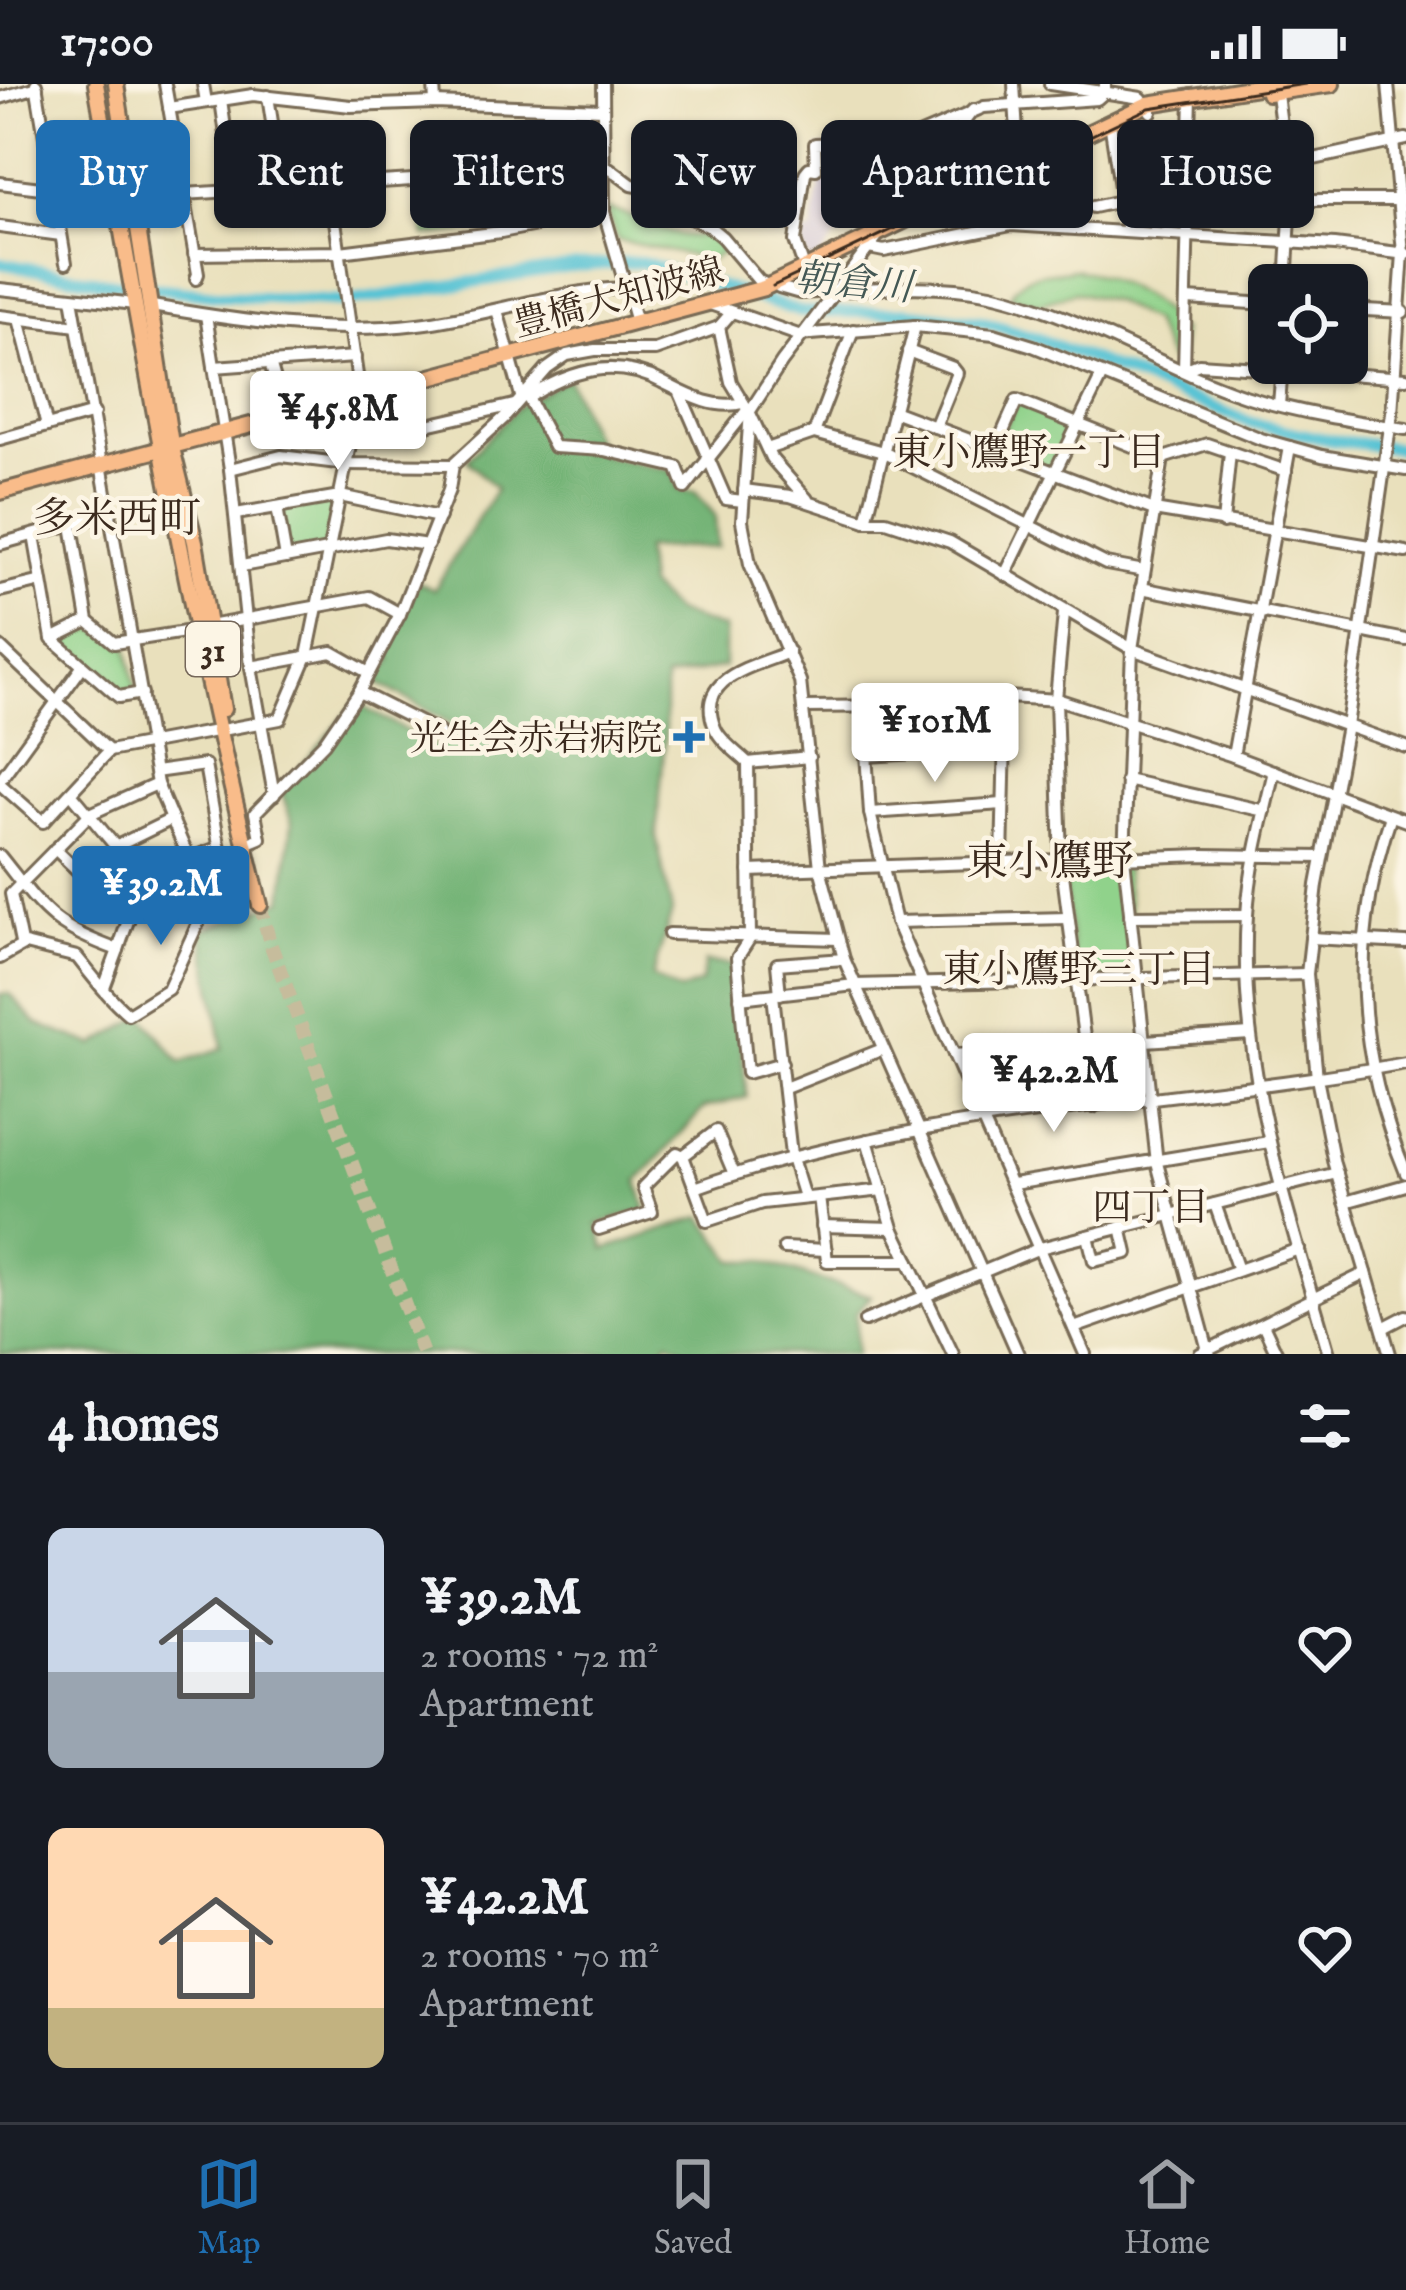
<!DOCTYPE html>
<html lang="en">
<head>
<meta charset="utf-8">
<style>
	body { margin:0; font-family:"IM FELL English","Noto Serif JP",serif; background:#20242c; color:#f1f3f6; height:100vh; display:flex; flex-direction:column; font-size:45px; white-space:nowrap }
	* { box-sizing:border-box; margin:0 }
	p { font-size:39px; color:#9ea1a6 }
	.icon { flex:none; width:66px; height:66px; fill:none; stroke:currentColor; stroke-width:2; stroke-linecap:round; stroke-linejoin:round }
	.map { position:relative; height:1270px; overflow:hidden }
	.side { display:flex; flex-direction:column; background:#171b24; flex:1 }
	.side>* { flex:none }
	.banner { position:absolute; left:36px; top:36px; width:1335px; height:108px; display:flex; gap:24px }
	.tools { position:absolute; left:1248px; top:180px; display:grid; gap:24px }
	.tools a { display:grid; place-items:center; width:120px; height:120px; border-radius:18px; background:#171b24; box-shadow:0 3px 9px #0004; font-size:60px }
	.price { position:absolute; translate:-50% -102px; padding:0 27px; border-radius:12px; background:#fff; color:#222; font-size:39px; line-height:78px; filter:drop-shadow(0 3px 6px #0008) }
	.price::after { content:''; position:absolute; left:50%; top:72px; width:36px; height:27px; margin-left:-18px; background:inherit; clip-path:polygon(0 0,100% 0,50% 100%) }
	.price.selected { background:#1f6fb2; color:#fff }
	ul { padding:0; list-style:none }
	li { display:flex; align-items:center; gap:36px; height:300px; padding:0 48px }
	li span { display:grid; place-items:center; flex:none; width:336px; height:240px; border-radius:18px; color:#555 }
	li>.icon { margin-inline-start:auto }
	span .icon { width:144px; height:144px; fill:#fffc; stroke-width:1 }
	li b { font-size:51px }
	h2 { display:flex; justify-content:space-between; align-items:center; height:144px; padding:0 48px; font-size:51px }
	.pill { padding:0 42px; border-radius:18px; background:#171b24; box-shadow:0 3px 9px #0004; font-size:42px; line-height:108px }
	.pill.selected { background:#1f6fb2; color:#fff }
	.status { display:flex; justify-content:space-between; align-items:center; height:84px; padding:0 60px; background:#171b24; direction:ltr }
	.status svg { height:33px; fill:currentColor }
	.tab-bar { display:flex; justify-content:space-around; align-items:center; height:168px; border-top:3px solid #363941; background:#171b24; font-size:33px; color:#9ea1a6 }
	.tab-bar a { display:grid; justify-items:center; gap:6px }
	.tab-bar .selected { color:#1f6fb2 }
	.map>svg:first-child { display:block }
	.industrial { fill:#cbbfd5 }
	.green { fill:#90d28b; stroke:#667e54; stroke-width:3 }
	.forest { fill:#74b477; stroke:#586f4a; stroke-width:3 }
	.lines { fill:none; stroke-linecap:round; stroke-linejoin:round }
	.river { stroke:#59c3d4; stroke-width:12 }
	.major-tunnel { stroke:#c6bc9c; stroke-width:14; stroke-dasharray:14 7; stroke-linecap:butt }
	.minor-casing { stroke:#786a55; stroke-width:16 }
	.major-casing { stroke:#786a55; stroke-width:20 }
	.minor { stroke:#fff; stroke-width:10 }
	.major { stroke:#f9bc8a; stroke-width:14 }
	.tram { stroke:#3b2a1e; stroke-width:3 }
	.poi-dot { fill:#1f6fb2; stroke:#fcf5e5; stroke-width:4.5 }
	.labels { text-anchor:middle; stroke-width:9; stroke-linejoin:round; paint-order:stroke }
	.shield { fill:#fcf5e5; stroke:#75675a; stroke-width:3 }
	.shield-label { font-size:33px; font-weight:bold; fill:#3b2a1e }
	.street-label { font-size:36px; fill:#3b2a1e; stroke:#fcf5e5 }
	.poi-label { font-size:36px; fill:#3b2a1e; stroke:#fcf5e5; text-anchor:end }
	.water-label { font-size:39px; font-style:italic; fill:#445855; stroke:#fcf5e5 }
	.neighbourhood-label { font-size:39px; fill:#3b2a1e; stroke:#fcf5e5 }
	.quarter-label { font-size:42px; fill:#3b2a1e; stroke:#fcf5e5 }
</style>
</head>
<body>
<div class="status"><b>17:00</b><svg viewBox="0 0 49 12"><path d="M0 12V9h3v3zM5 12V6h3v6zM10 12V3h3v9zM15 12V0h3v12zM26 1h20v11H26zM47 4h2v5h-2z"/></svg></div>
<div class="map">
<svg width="1406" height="1270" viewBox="0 0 1406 1270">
	<rect width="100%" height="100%" fill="#fcf5e5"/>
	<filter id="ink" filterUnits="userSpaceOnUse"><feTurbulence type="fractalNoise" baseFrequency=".00833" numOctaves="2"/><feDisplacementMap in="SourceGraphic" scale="24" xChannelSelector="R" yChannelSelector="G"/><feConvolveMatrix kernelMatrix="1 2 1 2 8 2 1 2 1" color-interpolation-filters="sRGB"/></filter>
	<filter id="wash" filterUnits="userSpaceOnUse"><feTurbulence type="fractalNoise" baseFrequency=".004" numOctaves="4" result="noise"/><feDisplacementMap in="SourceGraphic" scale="48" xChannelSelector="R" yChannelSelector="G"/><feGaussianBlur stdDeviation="2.7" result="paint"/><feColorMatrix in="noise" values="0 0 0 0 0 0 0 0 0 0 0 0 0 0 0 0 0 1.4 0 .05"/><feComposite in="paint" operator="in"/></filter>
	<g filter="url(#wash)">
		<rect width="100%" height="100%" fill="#e9e0bc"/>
		<path class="industrial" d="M 895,59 L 842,153 L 837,152 L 818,175 L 810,178 L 802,161 L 805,148 L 812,148 L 821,90 L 818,63 Z"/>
		<g class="green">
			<path d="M 481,96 L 485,144 L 425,152 L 421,102 Z"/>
			<path d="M 606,125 C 646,133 662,155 706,152 L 708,144 L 728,165 L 710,176 L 617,156 Z"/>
			<path d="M 1074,185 C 1106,190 1163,215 1176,246 L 1181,246 L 1180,277 L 1169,276 L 1152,238 L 1111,216 L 1074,208 L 1039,220 L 1010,212 C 1025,184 1047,191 1074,185 Z"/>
			<path d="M 1017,316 L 1079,341 L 1055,389 L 995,366 Z"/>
			<path d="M 340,412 L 329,468 L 286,474 L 277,423 Z"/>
			<path d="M 88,542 L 127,561 L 136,606 L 118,610 L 61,556 Z"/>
			<path d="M 1124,773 L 1137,893 L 1076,894 L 1061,775 Z"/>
		</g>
		<path class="forest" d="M 568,294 L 601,371 L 672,387 L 679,406 L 695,408 L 715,431 L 717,463 L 644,465 L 648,502 L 675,528 L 724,545 L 724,583 L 665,595 L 665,656 L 656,753 L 672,828 L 652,893 L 680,907 L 701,899 L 705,878 L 733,881 L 747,1013 L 704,1024 L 638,1097 L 646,1126 L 598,1140 L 605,1165 L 702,1133 L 734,1177 L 762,1177 L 871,1212 L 856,1229 L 856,1270 L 694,1270 L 668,1257 L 657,1270 L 0,1270 L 0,910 L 10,910 L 37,940 L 94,961 L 143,932 L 181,978 L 223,964 L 202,846 L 283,816 L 292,739 L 281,706 L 356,619 L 438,664 L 452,640 L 376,598 L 392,575 L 384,568 L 418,498 L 434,506 L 496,405 L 467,376 L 518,323 Z"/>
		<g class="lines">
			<path class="river" d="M 0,179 L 104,198 L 224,212 L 346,218 L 576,182 L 642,178 L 801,228 L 905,228 L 981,237 L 1037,254 L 1252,339 L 1330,356 L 1406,365"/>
		</g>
	</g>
	<g filter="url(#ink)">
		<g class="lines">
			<path class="major-tunnel" d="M 260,821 L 270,859 L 423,1270"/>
			<defs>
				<g id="minor">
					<path d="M 36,0 L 66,179"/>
					<path d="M 165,0 L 198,190 L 196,195"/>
					<path d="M 203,0 L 206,18"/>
					<path d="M 434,0 L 435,19"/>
					<path d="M 603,0 L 604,128 L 636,238"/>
					<path d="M 1014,0 L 1019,82"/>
					<path d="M 1050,0 L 1141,14 L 1151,28"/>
					<path d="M 1388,0 L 1403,169 L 1392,329 L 1347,642 L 1317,801 L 1307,890 L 1317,994 L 1334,1080 L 1390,1270"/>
					<path d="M 1276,3 L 1291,116 L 1286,201"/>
					<path d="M 1191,11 L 1184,286 L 1199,280 L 1406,294"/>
					<path d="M 268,12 L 282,104"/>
					<path d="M 0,14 L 37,3"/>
					<path d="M 221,16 L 234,107"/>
					<path d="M 169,24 L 253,11 L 351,22 L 435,19 L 602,25"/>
					<path d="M 973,26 L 782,278 L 750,327 L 742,437 L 750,480 L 800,597 L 820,784 L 844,875 L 1018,1270"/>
					<path d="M 1110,38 L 1127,148"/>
					<path d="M 1244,44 L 1281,40"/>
					<path d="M 0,99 L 115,113"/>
					<path d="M 135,113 L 609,84 L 632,101 L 660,106 L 677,127 L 710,143 L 722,153 L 759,197 L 768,201"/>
					<path d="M 1291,116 L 1402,116"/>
					<path d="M 1093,123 L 1406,55"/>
					<path d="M 0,143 L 61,151"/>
					<path d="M 869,164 L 884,167 L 1011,141 L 1335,161 L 1406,170"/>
					<path d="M 194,170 L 340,168 L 501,148 L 604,128"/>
					<path d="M 807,192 L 795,157 L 805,89 L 809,84 L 816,85 L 815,60 L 907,56 L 984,23 L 1097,15 L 1105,8 L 1105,0"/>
					<path d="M 779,203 L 800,209 C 862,206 929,197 991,210 C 1080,230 1159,283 1245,312 C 1298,329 1351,337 1406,345"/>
					<path d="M 0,205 L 135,220"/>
					<path d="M 72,214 L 157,700 L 189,775"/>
					<path d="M 1187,215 L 1269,220"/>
					<path d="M 710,220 L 798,251 L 915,242 L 994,250 L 1033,262 L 1261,355 L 1322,372 L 1406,386"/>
					<path d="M 152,222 C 238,237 330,251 418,240 C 488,232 555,206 626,204"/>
					<path d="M 1347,225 L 1403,228"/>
					<path d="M 497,226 L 521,312 L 528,314 C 570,286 615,273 662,298 C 688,311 713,326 743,319"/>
					<path d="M 206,231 L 230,385 L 251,583 L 274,711"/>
					<path d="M 0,232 L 77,242"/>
					<path d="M 19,235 L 47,342"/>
					<path d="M 719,243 L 731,298 L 746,323"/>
					<path d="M 908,267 L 953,284 L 957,289 L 935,343"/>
					<path d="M 270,279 L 285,331"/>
					<path d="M 214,283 L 355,273"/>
					<path d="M 680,309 L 726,415 L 743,417"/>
					<path d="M 528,314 L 554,363 L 604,366 L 677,383 L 685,404 L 748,325 L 771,374 L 807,415"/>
					<path d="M 1279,321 L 1282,282"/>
					<path d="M 893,327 L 1154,426 L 1406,468"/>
					<path d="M 814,349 L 853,246"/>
					<path d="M 352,354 L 366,355 L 514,321"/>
					<path d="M 0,355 L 94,329"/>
					<path d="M 767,365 L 814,349 L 883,368 L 1106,480 L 1144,487"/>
					<path d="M 995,366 L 1017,316 L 1163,374 L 1207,360 L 1286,387"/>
					<path d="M 1163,374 L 1132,565 L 1124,773 L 1157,1079 L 1209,1270"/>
					<path d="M 230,385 L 281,372 L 346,380 L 453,381"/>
					<path d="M 744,406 L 790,412 L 866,437 L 886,437 L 950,458 L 1132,565 L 1406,663"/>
					<path d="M 277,423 L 286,474"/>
					<path d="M 236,430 L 340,412 L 439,433"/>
					<path d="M 866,437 L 915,242"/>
					<path d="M 1223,439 L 1230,368"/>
					<path d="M 72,441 L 88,537 L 114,559 L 198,546"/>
					<path d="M 34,451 L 52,555 L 119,613 L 142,609"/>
					<path d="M 0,460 L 111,429"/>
					<path d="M 242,482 L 386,455 L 428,461"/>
					<path d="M 1005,491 L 1102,291"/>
					<path d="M 1141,504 L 1406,556"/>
					<path d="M 0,507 L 42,497"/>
					<path d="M 1064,529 L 1056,615 L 1061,775 L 1093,1023"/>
					<path d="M 209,542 L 369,513 L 400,530"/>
					<path d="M 52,555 L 88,537"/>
					<path d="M 0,563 L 109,667 L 280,635 L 307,572 L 360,312 L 330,102"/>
					<path d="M 251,583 L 332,568 L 369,589"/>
					<path d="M 359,608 L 439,648"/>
					<path d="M 806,623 L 903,622 L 1006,613 L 1060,616 L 1233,672 L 1406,737"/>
					<path d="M 863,624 L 870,729 L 896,838 L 1085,1270"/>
					<path d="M 866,672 L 1005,664"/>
					<path d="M 1233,672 L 1290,363"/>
					<path d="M 748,679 L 809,673"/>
					<path d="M 1274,687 C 1263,734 1250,782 1247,831 C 1237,982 1288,1126 1329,1270"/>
					<path d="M 155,688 L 205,681 L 222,777 L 220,791 L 168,905 L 128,930 C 108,913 93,893 77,873 L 21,859 L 11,810 L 90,730 L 157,700"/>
					<path d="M 0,696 L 82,583"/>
					<path d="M 1126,696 L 1265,727"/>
					<path d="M 0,700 L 43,738 L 109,667"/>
					<path d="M 71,709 L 146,799"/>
					<path d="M 870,729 L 1003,720"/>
					<path d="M 1391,732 C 1349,856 1356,969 1406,1089"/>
					<path d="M 248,759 L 260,754 L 255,729 L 324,659 L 359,608 L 400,530 L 449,406 L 453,381 L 505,333 L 547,285 L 567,271 L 595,266 L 655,266 L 719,243 L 732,228"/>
					<path d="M 117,762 L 172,735"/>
					<path d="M 55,765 L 128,835"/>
					<path d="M 0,772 C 44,827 49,841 118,866 C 142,792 148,790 220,763"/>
					<path d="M 1002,777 L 1006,613"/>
					<path d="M 749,787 L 1204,771 L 1322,773"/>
					<path d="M 1130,832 L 1247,831"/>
					<path d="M 896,838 L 1068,834"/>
					<path d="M 669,850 L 838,855"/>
					<path d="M 1311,854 L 1406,859"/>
					<path d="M 0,874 L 23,861"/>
					<path d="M 104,904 L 118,866"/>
					<path d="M 780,910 L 777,880 L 844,875"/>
					<path d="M 773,911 L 791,1071 L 804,1113"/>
					<path d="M 740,914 L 855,901 L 1307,890"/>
					<path d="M 1145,957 L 1250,950"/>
					<path d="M 954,971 L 1085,961"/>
					<path d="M 782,979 L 747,989 L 737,874 L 750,854 L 748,679 C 738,669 720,657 715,644 C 694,593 753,583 789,568"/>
					<path d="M 785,1004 L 883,965"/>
					<path d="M 867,1056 L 893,1144 L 953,1270"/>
					<path d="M 734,1090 L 716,1047 L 683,1072 L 707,1137 L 762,1119 L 883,1106"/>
					<path d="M 1013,1100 L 1269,1058"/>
					<path d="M 695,1104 C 922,1022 1170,1022 1406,979"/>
					<path d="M 819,1113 L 827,1177 L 909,1177"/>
					<path d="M 1345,1118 L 1406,1101"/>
					<path d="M 1215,1120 L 1238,1186"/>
					<path d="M 822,1142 L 893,1144"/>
					<path d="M 599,1145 L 652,1128 L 643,1103 L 677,1069 L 683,1072"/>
					<path d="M 1088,1152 L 1094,1177 L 1127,1169 L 1121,1143"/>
					<path d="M 784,1164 L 826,1166"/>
					<path d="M 865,1237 L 1040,1164 L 1337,1089"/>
					<path d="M 1263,1240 L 1277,1270"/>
					<path d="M 1074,1244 L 1299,1165"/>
					<path d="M 1383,1244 L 1406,1232"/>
					<path d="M 1200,1270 L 1366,1189"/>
				</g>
				<g id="major">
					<path d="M 96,0 C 144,275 192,551 260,821"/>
					<path d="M 116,0 L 171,360 L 195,458 L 223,625"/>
					<path d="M 1268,9 L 1332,0"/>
					<path d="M 0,408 L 764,204 L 1148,20 L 1276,0"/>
				</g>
			</defs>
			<use href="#minor" class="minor-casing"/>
			<use href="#major" class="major-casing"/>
			<use href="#minor" class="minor"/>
			<use href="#major" class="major"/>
			<path class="tram" d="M 773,202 L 1149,24 L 1305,0"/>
		</g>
	</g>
	<path class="poi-dot" d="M683 635h12v12h12v12h-12v12h-12v-12h-12v-12h12z"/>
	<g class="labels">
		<rect class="shield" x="186" y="538" width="54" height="54" rx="9"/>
		<g class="shield-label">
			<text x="213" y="577">31</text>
		</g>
		<g class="street-label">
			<text transform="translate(618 212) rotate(-15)" y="13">豊橋大知波線</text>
		</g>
		<g class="poi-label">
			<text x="662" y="666">光生会赤岩病院</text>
		</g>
		<g class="water-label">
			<text transform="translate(854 197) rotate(5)" y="14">朝倉川</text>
		</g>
		<g class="neighbourhood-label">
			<text x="1029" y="381">東小鷹野一丁目</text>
			<text x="1079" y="898">東小鷹野三丁目</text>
			<text x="1151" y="1136">四丁目</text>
		</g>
		<g class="quarter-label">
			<text x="117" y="448">多米西町</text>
			<text x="1050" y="791">東小鷹野</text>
		</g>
	</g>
</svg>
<div class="tools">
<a><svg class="icon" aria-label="locate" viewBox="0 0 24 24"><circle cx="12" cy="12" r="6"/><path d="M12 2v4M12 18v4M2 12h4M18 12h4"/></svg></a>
</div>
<b class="price" style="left:338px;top:389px">¥45.8M</b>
<b class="price" style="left:935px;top:701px">¥101M</b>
<b class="price selected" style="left:161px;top:864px">¥39.2M</b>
<b class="price" style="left:1054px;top:1051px">¥42.2M</b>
<div class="banner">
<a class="pill selected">Buy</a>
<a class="pill">Rent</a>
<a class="pill">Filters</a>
<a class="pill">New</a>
<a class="pill">Apartment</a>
<a class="pill">House</a>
</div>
</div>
<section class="side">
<h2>4 homes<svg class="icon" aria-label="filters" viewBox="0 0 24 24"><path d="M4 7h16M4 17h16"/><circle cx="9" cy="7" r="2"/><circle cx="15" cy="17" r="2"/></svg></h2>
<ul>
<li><span style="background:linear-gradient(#c9d6e8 60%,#9aa5b1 0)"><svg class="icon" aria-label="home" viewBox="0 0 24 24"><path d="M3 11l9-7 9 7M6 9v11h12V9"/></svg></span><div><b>¥39.2M</b><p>2 rooms · 72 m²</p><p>Apartment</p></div><svg class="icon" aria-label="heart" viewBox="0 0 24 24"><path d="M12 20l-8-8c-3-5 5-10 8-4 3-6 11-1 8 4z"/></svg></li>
<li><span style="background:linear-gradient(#ffd9b3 75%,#c2b280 0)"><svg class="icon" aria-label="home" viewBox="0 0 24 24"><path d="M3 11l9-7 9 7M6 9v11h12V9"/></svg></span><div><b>¥42.2M</b><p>2 rooms · 70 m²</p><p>Apartment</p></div><svg class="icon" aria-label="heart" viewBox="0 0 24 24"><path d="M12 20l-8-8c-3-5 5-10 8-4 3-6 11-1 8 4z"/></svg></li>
</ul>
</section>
<nav class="tab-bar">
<a class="selected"><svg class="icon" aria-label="map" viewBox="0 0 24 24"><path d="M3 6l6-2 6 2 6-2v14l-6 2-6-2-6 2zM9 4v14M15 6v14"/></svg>Map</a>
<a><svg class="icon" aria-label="saved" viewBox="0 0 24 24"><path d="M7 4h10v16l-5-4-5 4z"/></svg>Saved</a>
<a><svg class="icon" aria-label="home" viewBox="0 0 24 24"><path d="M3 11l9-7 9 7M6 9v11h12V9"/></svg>Home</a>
</nav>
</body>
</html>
